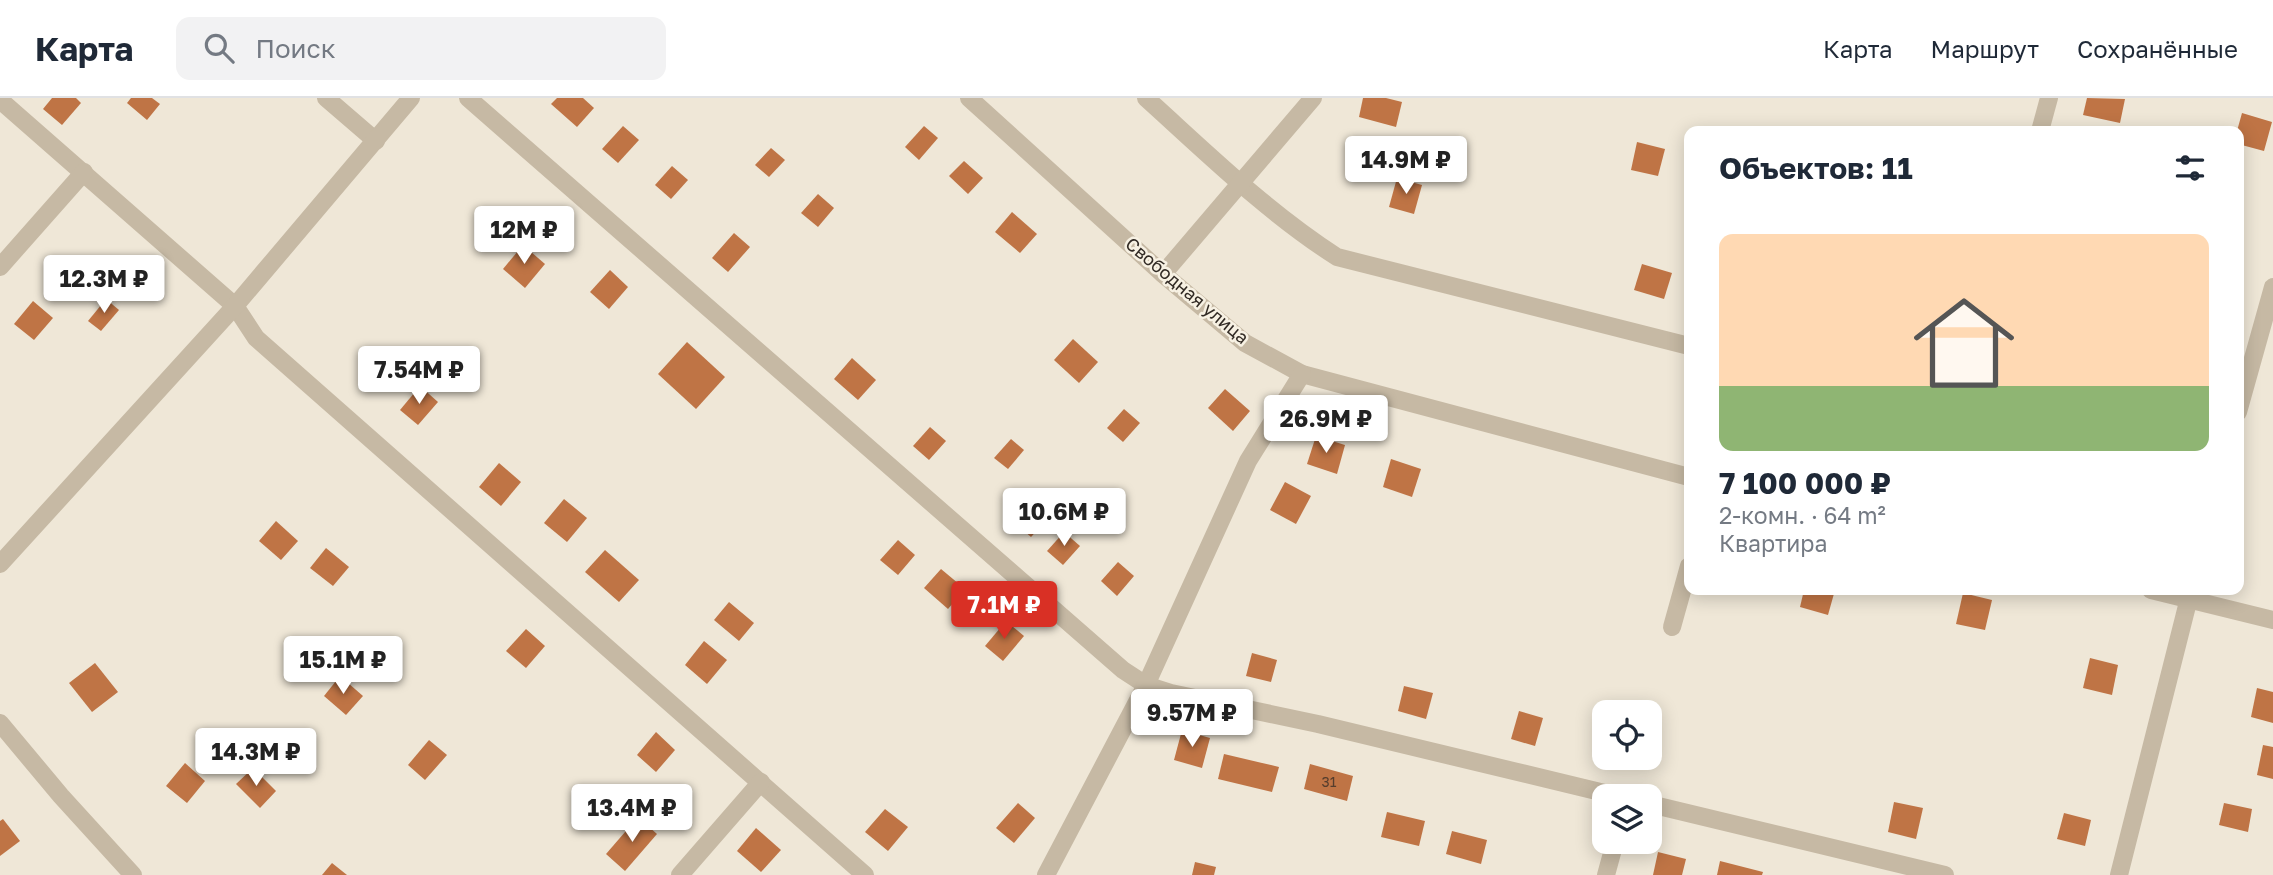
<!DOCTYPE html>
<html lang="ru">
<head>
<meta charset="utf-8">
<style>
	body { margin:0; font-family:"Golos Text",sans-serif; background:#f2f2f3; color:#1f2937; height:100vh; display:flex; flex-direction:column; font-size:26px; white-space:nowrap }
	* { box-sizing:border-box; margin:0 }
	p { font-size:23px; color:#747a83 }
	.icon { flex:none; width:38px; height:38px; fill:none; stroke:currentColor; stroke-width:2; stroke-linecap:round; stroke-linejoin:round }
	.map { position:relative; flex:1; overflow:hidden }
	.panel { position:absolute; left:1684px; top:28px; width:560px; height:469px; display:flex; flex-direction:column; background:#fff; border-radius:14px; box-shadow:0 4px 18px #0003 }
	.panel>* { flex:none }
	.buttons { position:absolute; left:1592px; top:602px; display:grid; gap:14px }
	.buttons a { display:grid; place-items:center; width:70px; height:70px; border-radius:14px; background:#fff; box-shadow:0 4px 18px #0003; font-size:35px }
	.price { position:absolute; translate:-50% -60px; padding:0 16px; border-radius:7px; background:#fff; color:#222; font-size:23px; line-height:46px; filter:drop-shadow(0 2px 4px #0008) }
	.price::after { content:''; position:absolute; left:50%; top:42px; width:21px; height:16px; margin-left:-10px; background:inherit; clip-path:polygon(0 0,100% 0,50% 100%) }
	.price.current { background:#d93025; color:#fff }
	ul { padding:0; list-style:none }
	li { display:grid; align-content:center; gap:14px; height:371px; padding:0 35px }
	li+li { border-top:2px solid #e0e1e3 }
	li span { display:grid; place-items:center; height:217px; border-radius:14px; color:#555 }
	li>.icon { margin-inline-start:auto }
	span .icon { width:126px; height:126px; fill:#fffc; stroke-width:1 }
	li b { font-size:30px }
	h2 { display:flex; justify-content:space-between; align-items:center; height:84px; padding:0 35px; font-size:30px }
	header { display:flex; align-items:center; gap:42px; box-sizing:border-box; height:98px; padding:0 35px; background:#fff; border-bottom:2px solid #e0e1e3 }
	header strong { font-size:33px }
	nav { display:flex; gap:38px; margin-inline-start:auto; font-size:24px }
	.search { width:490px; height:63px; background:#f2f2f3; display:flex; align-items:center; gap:18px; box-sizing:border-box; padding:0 24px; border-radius:14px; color:#747a83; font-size:26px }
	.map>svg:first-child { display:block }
	.building { fill:#bf7445 }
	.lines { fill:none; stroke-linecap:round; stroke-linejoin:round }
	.minor { stroke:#c6b9a4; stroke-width:18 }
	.labels { text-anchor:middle; stroke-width:5; stroke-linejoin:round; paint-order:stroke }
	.number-label { font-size:14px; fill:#553d2d }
	.street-label { font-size:18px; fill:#322b25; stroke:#f7f1e3 }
</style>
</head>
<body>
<header>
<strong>Карта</strong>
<div class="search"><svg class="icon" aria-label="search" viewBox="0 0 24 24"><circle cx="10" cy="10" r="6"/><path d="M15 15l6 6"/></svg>Поиск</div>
<nav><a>Карта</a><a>Маршрут</a><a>Сохранённые</a></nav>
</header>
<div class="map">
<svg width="2273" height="777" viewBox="0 0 2273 777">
	<rect width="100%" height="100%" fill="#efe7d7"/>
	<g class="building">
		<path d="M 52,0 L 76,0 L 81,5 L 62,27 L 43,11 Z"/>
		<path d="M 131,0 L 152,0 L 160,6 L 147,22 L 127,5 Z"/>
		<path d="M 557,0 L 583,0 L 594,10 L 577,29 L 551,6 Z"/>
		<path d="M 1363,0 L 1386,0 L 1402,4 L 1396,29 L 1359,19 Z"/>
		<path d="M 2087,0 L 2125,1 L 2120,25 L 2083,17 Z"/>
		<path d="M 2242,15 L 2272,24 L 2264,53 L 2238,46 L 2238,33 L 2237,33 Z"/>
		<path d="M 623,28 L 639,42 L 618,65 L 602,51 Z"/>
		<path d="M 924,28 L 938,40 L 919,62 L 905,49 Z"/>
		<path d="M 1637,44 L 1665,51 L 1658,78 L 1631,72 Z"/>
		<path d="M 771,50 L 785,62 L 769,79 L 755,67 Z"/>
		<path d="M 964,63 L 983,80 L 968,96 L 949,78 Z"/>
		<path d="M 672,68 L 688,82 L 671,101 L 655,87 Z"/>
		<path d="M 1397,80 L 1422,87 L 1414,116 L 1389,109 Z"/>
		<path d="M 818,96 L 834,110 L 818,129 L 801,115 Z"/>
		<path d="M 1012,114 L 1037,136 L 1020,155 L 995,134 Z"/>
		<path d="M 734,135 L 750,149 L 728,174 L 712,160 Z"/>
		<path d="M 523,147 L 545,166 L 525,190 L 503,171 Z"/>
		<path d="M 1642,166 L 1672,175 L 1664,201 L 1634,192 Z"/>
		<path d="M 610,172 L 628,189 L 609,211 L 590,194 Z"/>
		<path d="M 106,201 L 119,212 L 101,233 L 88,223 Z"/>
		<path d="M 33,203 L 53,220 L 34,242 L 14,226 Z"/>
		<path d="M 1073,241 L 1098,264 L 1079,285 L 1054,262 Z"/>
		<path d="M 687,244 L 725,279 L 696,311 L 658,276 Z"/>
		<path d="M 852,260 L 876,282 L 858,302 L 834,281 Z"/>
		<path d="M 420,288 L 438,304 L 418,327 L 400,312 Z"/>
		<path d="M 1225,291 L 1250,313 L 1233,333 L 1208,310 Z"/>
		<path d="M 1124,311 L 1140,325 L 1123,344 L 1107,330 Z"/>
		<path d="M 930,329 L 946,343 L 929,362 L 913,348 Z"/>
		<path d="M 1316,338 L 1345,347 L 1337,376 L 1307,366 Z"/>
		<path d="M 1011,341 L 1024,352 L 1008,371 L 994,360 Z"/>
		<path d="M 1391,361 L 1421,371 L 1412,399 L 1383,389 Z"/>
		<path d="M 499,365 L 521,384 L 501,408 L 479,389 Z"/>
		<path d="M 1285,384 L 1311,398 L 1296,426 L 1270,412 Z"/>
		<path d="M 1039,399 L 1055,413 L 1031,439 L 1015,425 Z"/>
		<path d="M 564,401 L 587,420 L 567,444 L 544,425 Z"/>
		<path d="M 276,423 L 298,443 L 281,462 L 259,443 Z"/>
		<path d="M 1064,434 L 1080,448 L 1063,467 L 1047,453 Z"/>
		<path d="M 898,442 L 915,457 L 898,477 L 880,462 Z"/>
		<path d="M 326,450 L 349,469 L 333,488 L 310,470 Z"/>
		<path d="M 605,452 L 639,482 L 619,504 L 585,474 Z"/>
		<path d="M 1118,464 L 1134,478 L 1117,498 L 1101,483 Z"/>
		<path d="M 941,471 L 965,491 L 948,511 L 924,490 Z"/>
		<path d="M 1804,492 L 1835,492 L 1828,517 L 1800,509 Z"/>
		<path d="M 1963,495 L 1992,502 L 1985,532 L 1956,526 Z"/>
		<path d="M 729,504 L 754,525 L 739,543 L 714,522 Z"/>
		<path d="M 1006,523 L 1024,538 L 1003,563 L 985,548 Z"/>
		<path d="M 526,531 L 545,548 L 526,570 L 506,553 Z"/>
		<path d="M 704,543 L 727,562 L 707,586 L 685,567 Z"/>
		<path d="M 1252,555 L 1277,562 L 1271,584 L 1246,578 Z"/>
		<path d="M 2090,560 L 2118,567 L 2112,597 L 2083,590 Z"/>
		<path d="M 95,565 L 118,594 L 92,614 L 69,585 Z"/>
		<path d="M 340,578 L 363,598 L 346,617 L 324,598 Z"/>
		<path d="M 1404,588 L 1433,595 L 1426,621 L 1398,613 Z"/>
		<path d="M 2257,590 L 2273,594 L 2273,625 L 2251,619 Z"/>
		<path d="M 1519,613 L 1543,620 L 1535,648 L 1511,641 Z"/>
		<path d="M 1182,632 L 1210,640 L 1202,670 L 1174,662 Z"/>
		<path d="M 656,634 L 675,652 L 656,674 L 637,657 Z"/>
		<path d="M 429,642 L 447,657 L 425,682 L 408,667 Z"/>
		<path d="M 2263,647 L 2273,649 L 2273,681 L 2257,677 Z"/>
		<path d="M 1224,656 L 1279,669 L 1272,694 L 1218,681 Z"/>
		<path d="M 185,665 L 205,683 L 187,705 L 166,688 Z"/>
		<path d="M 1310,666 L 1353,678 L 1347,703 L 1304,691 Z"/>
		<path d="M 253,670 L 276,693 L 260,710 L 236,686 Z"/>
		<path d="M 1894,704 L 1923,710 L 1916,741 L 1888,734 Z"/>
		<path d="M 1018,705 L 1035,720 L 1014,745 L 996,730 Z"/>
		<path d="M 2224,705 L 2252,711 L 2248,734 L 2219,727 Z"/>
		<path d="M 885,711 L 908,729 L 888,753 L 865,734 Z"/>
		<path d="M 1387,714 L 1425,723 L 1419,748 L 1381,739 Z"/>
		<path d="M 2064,715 L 2091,722 L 2085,748 L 2057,741 Z"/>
		<path d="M 638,719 L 657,736 L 625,773 L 606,756 Z"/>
		<path d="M 3,721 L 20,743 L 0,758 L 0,723 Z"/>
		<path d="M 756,730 L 781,752 L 761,774 L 737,753 Z"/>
		<path d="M 1452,733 L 1487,742 L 1481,766 L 1446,756 Z"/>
		<path d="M 1658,754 L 1686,761 L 1682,777 L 1653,777 Z"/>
		<path d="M 1720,763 L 1763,774 L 1762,777 L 1717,777 Z"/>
		<path d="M 1195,764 L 1216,769 L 1214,777 L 1192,777 Z"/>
		<path d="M 332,765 L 347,777 L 322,777 Z"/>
	</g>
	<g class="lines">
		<g class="minor">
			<path d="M 326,0 L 376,43"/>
			<path d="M 468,0 L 1123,572 L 1146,587 L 1171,595 L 1318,626 L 1617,698"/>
			<path d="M 969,0 L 1163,176 L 1245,245 L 1302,276 L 1689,379"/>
			<path d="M 1146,0 C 1208,56 1267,114 1337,159 L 1689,248"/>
			<path d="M 0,2 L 235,208 L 256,240 L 865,777"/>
			<path d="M 2040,33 L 2049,0"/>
			<path d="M 0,169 L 84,74"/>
			<path d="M 1163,176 L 1313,0"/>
			<path d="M 2238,314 L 2273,189"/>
			<path d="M 0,466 L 235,208 L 411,0"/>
			<path d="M 2151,492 L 2273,522"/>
			<path d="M 1672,529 L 1689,468"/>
			<path d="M 0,625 L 61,698 L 133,777"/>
			<path d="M 1650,706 L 1945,777"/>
			<path d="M 680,777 L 761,684"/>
			<path d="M 1046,777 L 1146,587 L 1248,363 L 1302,276"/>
			<path d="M 1606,777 L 1615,744"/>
			<path d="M 2119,777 L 2191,492"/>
		</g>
	</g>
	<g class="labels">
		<g class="number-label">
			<text x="1329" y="689">31</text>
		</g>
		<g class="street-label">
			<text transform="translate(1187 193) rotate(40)" y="6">Свободная улица</text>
		</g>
	</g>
</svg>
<div class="buttons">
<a><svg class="icon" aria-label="locate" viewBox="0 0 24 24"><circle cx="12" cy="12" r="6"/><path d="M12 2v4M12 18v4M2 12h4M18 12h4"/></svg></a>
<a><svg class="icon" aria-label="layers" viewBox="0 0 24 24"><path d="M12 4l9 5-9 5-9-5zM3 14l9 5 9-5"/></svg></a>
</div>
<b class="price" style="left:1406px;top:98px">14.9M ₽</b>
<b class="price" style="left:524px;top:168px">12M ₽</b>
<b class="price" style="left:104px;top:217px">12.3M ₽</b>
<b class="price" style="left:419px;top:308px">7.54M ₽</b>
<b class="price" style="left:1326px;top:357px">26.9M ₽</b>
<b class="price" style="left:1064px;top:450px">10.6M ₽</b>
<b class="price current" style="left:1004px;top:543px">7.1M ₽</b>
<b class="price" style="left:343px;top:598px">15.1M ₽</b>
<b class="price" style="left:1192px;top:651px">9.57M ₽</b>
<b class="price" style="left:256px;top:690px">14.3M ₽</b>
<b class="price" style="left:632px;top:746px">13.4M ₽</b>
<section class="panel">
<h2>Объектов: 11<svg class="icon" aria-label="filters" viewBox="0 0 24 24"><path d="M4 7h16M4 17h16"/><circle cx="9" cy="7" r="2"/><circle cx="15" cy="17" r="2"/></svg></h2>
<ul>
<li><span style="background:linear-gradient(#ffd9b3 70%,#8fb573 0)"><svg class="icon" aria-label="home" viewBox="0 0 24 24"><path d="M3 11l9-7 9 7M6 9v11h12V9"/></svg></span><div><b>7 100 000 ₽</b><p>2-комн. · 64 m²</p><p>Квартира</p></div></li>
</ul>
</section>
</div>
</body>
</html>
